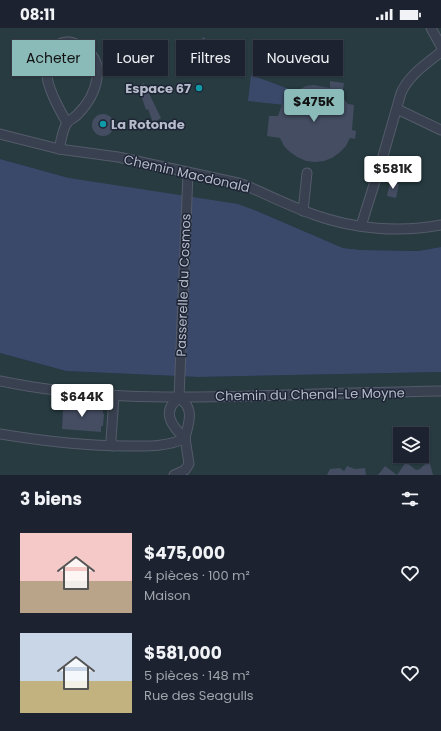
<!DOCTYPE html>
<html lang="fr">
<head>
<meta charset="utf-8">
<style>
	body { margin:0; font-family:Poppins,sans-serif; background:#252a38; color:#f1f3f6; height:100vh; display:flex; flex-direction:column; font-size:15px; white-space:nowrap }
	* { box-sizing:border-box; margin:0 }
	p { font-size:13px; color:#a0a4ab }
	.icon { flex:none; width:22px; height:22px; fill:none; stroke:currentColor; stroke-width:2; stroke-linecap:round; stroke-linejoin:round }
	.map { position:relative; height:447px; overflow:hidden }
	.details { display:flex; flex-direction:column; background:#1c2230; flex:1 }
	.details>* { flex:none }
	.banner { position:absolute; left:12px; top:12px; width:417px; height:36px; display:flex; gap:8px }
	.fabs { position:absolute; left:393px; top:399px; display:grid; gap:8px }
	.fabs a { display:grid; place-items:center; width:36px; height:36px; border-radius:0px; background:#1c2230; box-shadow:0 1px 3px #0004,0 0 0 1px #3a3f4c; font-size:20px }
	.price { position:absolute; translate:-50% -34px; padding:0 9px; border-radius:4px; background:#fff; color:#222; font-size:13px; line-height:26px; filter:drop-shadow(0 1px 2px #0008) }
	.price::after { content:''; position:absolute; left:50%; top:24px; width:12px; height:9px; margin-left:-6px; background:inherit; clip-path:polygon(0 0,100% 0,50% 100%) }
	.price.selected { background:#8bbbb9; color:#111 }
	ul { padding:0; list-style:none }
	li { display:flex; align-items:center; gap:12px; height:100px; padding:0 20px }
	li span { display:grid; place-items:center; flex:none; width:112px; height:80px; border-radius:0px; color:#555 }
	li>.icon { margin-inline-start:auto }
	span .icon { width:48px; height:48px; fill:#fffc; stroke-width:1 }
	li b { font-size:17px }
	h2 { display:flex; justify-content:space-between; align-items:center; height:48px; padding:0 20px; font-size:17px }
	.pill { padding:0 14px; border-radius:0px; background:#1c2230; box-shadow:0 1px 3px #0004,0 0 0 1px #3a3f4c; font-size:14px; line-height:36px }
	.pill.selected { background:#8bbbb9; color:#111 }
	.status { display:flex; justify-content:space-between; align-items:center; height:28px; padding:0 20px; background:#1c2230; direction:ltr }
	.status svg { height:11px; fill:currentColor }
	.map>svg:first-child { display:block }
	.green { fill:#273b41; fill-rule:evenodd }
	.water { fill:#3a4969 }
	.building { fill:#444d62 }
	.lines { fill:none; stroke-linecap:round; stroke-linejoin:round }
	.minor-casing { stroke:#545b6a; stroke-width:11 }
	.minor { stroke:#39404f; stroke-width:9 }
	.culture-dot { fill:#0f9aa8; stroke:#1e2535; stroke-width:1.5 }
	.labels { text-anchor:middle; stroke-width:3; stroke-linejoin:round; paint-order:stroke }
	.poi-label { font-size:13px; font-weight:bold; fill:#b5bbca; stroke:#1e2535; text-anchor:end }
	.street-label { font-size:13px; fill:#b5bbca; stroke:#1e2535 }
</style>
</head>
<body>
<div class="status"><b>08:11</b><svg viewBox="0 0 49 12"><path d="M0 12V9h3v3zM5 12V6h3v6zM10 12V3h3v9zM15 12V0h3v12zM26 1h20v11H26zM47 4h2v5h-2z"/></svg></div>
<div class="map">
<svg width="441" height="447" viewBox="0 0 441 447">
	<rect width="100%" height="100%" fill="#252d40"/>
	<g class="green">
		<path d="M 0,0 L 441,0 L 441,219 L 418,223 L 361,222 L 343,220 L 257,183 L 69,150 L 0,131 Z"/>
		<path d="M 0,325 L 66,343 L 199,349 L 441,344 L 441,447 L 0,447 ZM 400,406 L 422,406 L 422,428 L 400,428 Z"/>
	</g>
	<g class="water">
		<path d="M 251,47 L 305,67 L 304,79 L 248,73 Z"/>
		<path d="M 0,131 L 69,150 L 238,176 L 257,183 L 343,220 L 361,222 L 418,223 L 441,219 L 441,344 L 199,349 L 66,343 L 0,325 Z"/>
	</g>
	<g class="building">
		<path d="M 204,9 L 210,17 L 206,20 L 199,13 Z"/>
		<path d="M 105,18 L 127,22 L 123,44 L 103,41 L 102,34 Z"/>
		<circle cx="201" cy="29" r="4"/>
		<path d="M 330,53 L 344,55 L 342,69 L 348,76 L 354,77 L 352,102 L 356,103 L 355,111 L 350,110 L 346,118 L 339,125 L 332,130 L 324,133 L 315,134 L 306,133 L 297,129 L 290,124 L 284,118 L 280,110 L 267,108 L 269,88 L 278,88 L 282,76 L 292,65 L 306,58 L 314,57 L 330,60 Z"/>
		<path d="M 144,55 L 161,90 L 153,95 L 148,81 L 146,82 L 138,58 Z"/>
		<circle cx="103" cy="97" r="11"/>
		<path d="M 390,154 L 399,156 L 396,170 L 387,168 Z"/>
		<path d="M 59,376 L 103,379 L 103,385 L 104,386 L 103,398 L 101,398 L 101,404 L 62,401 L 63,382 L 59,382 Z"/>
		<path d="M 429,432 L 433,447 L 378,447 L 385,438 L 397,447 L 406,434 L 416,442 L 420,441 Z"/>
		<path d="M 347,438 L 355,441 L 365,440 L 366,447 L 327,447 L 330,441 L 340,440 L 344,443 Z"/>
	</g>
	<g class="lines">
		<defs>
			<g id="minor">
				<path d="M 431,0 L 441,18"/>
				<path d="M 397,81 L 441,102"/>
				<path d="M 0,106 L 59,121 L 118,129 L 238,155 L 247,158 C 270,168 292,179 315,187 C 354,201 400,205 441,197"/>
				<path d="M 59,121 C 61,114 63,99 67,95 C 69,92 74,90 77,87 C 87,77 95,65 97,50 C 100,34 92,24 78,17 C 74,15 70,13 66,14 C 54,15 46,30 46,41 C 47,60 58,79 67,95"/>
				<path d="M 303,183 L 307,145"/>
				<path d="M 361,198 L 383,128 L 401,65 C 409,47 426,36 441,24"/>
				<path d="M 0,353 C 85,371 167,370 253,368 C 316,366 378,364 441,363"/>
				<path d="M 179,370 L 188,145"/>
				<path d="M 179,370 C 161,383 171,398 185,410"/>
				<path d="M 179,370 C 195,380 189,394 185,410"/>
				<path d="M 0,406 C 42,413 85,418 128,418 C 147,418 168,419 185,410"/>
				<path d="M 113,418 L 111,412 L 114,368"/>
				<path d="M 174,447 L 185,442 L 189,436 L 185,410"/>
			</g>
		</defs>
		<use href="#minor" class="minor-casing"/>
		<use href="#minor" class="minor"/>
	</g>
	<g class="culture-dot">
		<circle cx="199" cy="60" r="4"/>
		<circle cx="103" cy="96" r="4"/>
	</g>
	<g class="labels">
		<g class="poi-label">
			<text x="191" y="65">Espace 67</text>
			<text x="111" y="101" text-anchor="start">La Rotonde</text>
		</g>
		<g class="street-label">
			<text transform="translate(187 145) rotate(13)" y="5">Chemin Macdonald</text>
			<text transform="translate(183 257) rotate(-88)" y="5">Passerelle du Cosmos</text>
			<text transform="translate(310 366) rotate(-1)" y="5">Chemin du Chenal-Le Moyne</text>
		</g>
	</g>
</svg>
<div class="fabs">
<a><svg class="icon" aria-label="layers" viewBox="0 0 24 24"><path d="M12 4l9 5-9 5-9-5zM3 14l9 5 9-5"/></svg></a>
</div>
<b class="price selected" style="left:314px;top:95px">$475K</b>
<b class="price" style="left:393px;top:162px">$581K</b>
<b class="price" style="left:82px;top:390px">$644K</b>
<div class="banner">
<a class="pill selected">Acheter</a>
<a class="pill">Louer</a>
<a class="pill">Filtres</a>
<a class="pill">Nouveau</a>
</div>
</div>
<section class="details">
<h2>3 biens<svg class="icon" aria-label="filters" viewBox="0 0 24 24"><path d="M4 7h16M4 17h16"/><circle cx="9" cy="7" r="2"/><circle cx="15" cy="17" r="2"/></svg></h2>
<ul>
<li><span style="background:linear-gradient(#f6c9c9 60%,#b9a48a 0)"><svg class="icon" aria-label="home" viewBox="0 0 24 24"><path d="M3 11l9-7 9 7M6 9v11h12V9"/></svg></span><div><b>$475,000</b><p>4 pièces · 100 m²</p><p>Maison</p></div><svg class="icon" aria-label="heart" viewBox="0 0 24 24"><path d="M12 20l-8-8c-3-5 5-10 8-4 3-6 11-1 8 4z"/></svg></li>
<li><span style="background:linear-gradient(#c9d6e8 60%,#c2b280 0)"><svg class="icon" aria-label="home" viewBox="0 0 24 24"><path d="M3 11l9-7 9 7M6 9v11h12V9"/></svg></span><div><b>$581,000</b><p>5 pièces · 148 m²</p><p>Rue des Seagulls</p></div><svg class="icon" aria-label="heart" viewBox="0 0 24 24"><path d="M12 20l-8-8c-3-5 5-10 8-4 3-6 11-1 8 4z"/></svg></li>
</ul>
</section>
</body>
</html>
